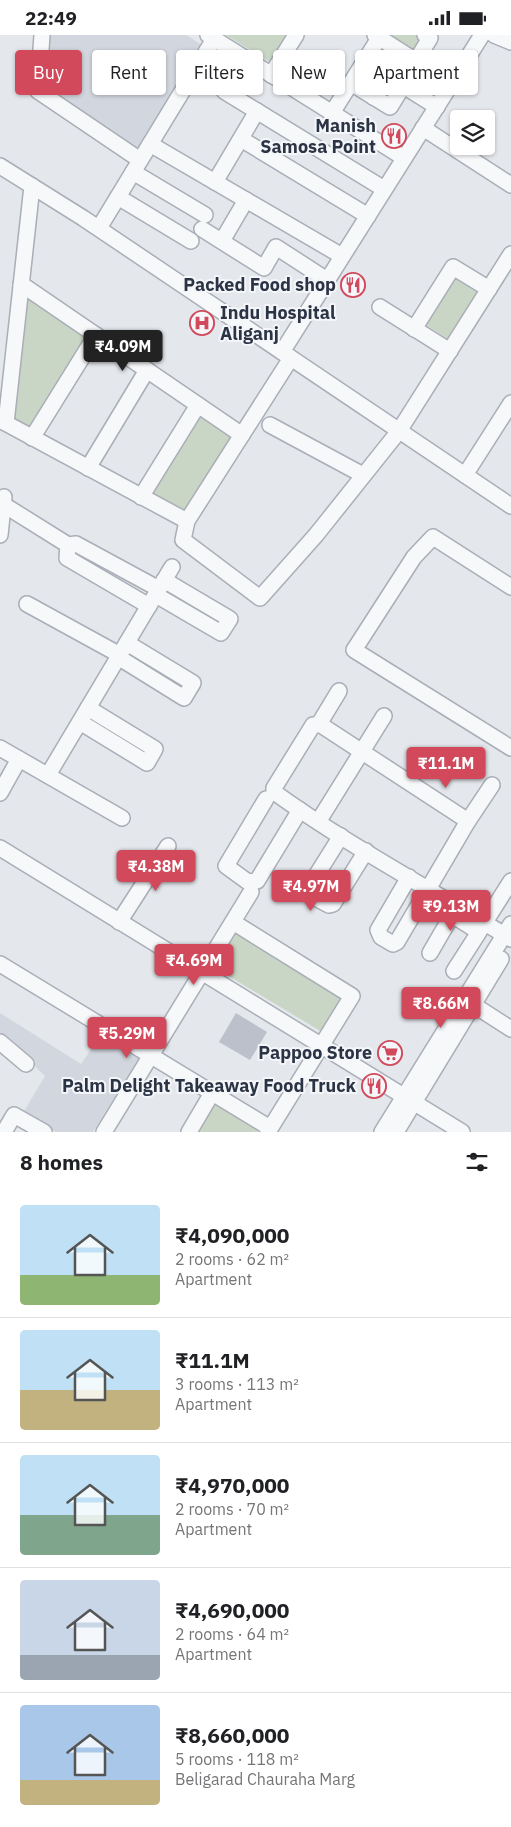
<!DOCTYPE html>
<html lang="en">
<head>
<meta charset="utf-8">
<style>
	body { margin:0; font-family:"IBM Plex Sans",sans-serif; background:#f6f6f6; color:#202124; height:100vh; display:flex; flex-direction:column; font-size:19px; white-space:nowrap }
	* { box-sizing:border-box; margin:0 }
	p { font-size:16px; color:#757577 }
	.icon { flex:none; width:28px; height:28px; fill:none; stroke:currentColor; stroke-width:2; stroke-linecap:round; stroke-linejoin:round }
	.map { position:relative; height:1097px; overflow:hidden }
	.panel { display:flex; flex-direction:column; background:#fff; flex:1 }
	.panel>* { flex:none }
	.hud { position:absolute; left:15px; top:15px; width:481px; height:45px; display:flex; gap:10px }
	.buttons { position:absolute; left:450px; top:75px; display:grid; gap:10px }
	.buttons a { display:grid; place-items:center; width:45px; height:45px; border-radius:5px; background:#fff; box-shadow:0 1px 4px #0004; font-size:25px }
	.price { position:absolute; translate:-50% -42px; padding:0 11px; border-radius:5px; background:#d1495b; color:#fff; font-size:16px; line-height:32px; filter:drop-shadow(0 1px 2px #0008) }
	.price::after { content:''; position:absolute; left:50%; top:30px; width:15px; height:11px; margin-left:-8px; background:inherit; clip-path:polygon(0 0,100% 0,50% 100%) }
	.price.on { background:#222; color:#fff }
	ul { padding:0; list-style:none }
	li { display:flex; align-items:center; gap:15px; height:125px; padding:0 20px }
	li+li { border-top:1px solid #e0e0e0 }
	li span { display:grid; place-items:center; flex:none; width:140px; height:100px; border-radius:5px; color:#555 }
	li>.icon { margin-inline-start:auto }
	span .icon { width:60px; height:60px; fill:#fffc; stroke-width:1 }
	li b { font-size:21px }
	h2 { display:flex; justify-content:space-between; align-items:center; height:60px; padding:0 20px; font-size:21px }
	.pill { padding:0 18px; border-radius:5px; background:#fff; box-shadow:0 1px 4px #0004; font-size:18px; line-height:45px }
	.pill.on { background:#d1495b; color:#fff }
	.status { display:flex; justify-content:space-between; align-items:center; height:35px; padding:0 25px; background:#fff; direction:ltr }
	.status svg { height:14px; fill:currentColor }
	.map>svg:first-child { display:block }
	.built { fill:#d2d6de }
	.green { fill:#c9d6c5 }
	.building { fill:#bbc0ca }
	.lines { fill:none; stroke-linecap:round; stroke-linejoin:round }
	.minor-casing { stroke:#a9aeb7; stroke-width:18 }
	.minor { stroke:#f7f8fa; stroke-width:15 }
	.labels { text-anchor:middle; stroke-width:4; stroke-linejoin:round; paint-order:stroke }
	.poi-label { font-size:18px; font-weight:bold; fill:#2b3445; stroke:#f4f6f9; text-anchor:end }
</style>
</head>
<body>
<div class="status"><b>22:49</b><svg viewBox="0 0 49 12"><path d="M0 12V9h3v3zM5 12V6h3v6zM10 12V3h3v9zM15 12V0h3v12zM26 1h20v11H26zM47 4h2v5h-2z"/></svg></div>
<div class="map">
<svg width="511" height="1097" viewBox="0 0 511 1097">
	<rect width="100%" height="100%" fill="#e4e7ec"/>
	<g class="built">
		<path d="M 48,0 L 186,0 L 202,10 L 140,114 L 44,54 Z"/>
		<path d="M 0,978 L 81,1029 L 101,1000 L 139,1023 L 93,1097 L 56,1097 L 23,1078 L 45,1041 L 0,998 Z"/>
	</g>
	<g class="green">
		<path d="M 226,0 L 288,0 L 270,27 Z"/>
		<path d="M 386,0 L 420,0 L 427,4 L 416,22 Z"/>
		<path d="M 455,238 L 480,254 L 448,304 L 423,288 Z"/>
		<path d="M 27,261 L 87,301 L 29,394 L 13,384 Z"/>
		<path d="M 198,381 L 232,402 L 184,480 L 150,460 Z"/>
		<path d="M 235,894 L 344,961 L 322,997 L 212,931 Z"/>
		<path d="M 213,1068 L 259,1095 L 257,1097 L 196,1097 Z"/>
	</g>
	<path class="building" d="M 236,978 L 267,997 L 250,1025 L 219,1007 Z"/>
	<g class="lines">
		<defs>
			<g id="minor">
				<path d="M 42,0 L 38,56 L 140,125"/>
				<path d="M 208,0 L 404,123"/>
				<path d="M 375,0 L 416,26 L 430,3 L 425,0"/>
				<path d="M 494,0 L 511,7"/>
				<path d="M 271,40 L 296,0"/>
				<path d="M 351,48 L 390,72 L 403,51"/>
				<path d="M 224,56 L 384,154"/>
				<path d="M 373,62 L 386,40 L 437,72"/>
				<path d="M 332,78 L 381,0"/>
				<path d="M 423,93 L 511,150"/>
				<path d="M 241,104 L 368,181"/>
				<path d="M 150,109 L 342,221"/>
				<path d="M 0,131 L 83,183 L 511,471"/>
				<path d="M 133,137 L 205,180"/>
				<path d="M 215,147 L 257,76"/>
				<path d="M 118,162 L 191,206"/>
				<path d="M 99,193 L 214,4"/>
				<path d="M 202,194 L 264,233 L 276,212 L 327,245"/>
				<path d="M 222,206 L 246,165"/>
				<path d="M 21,249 L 242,400"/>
				<path d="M 380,272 L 450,316"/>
				<path d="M 414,294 L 453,232 L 489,254"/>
				<path d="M 282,317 L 482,0"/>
				<path d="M 0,385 L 187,486 L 291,323"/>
				<path d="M 6,388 L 32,151"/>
				<path d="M 270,390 L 363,440"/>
				<path d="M 32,403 L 96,300"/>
				<path d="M 88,433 L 147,335"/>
				<path d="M 465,440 L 511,368"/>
				<path d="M 141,462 L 198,370"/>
				<path d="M 4,470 L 68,510 L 76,509 L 159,554"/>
				<path d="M 187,486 L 183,505 L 260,563 L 316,500 L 399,396 L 511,219"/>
				<path d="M 0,500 L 4,462"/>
				<path d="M 68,510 L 67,523 L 149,571"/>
				<path d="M 511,552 L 433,502 L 414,522 L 354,615 L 511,713"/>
				<path d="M 156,560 L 221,598 L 230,584 L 164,545"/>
				<path d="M 27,569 L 120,620"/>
				<path d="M 118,622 L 184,663 L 193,648 L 127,608"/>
				<path d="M 80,687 L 147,728 L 155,714 L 88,673"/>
				<path d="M 319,689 L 339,656"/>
				<path d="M 0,713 L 122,783"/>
				<path d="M 48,740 L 172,532"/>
				<path d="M 0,758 L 19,724"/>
				<path d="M 266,764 L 226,831 L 248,847 L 257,846 L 300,775"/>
				<path d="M 468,786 L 492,750"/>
				<path d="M 318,787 L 384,681"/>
				<path d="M 341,801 L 309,852 L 310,860 L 329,870 L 333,869 L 366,816"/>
				<path d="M 0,813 L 462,1097"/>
				<path d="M 409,842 L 378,895 L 381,902 L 393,909 L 397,907 L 468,786 L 321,690 L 313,690 L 274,753 L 274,757 C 349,811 432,855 511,904"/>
				<path d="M 452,880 L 479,897 L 454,936"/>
				<path d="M 119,887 L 168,811"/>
				<path d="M 233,887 L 352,961 L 268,1097"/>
				<path d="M 480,895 L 511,846"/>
				<path d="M 430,918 L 452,880"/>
				<path d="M 0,929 L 270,1093"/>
				<path d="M 466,965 L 511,994"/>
				<path d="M 0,1007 L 26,1029"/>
				<path d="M 4,1097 L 14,1080 L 44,1097"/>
				<path d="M 104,1097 L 251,857"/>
				<path d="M 189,1097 L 212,1058"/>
				<path d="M 382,1097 L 511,889"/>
				<path d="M 396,1097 L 501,924"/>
			</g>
		</defs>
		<use href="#minor" class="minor-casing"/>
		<use href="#minor" class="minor"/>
	</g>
	<defs>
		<symbol id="restaurant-ring" viewBox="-11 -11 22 22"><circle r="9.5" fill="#f4f6f9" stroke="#d1495b" stroke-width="1.5"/><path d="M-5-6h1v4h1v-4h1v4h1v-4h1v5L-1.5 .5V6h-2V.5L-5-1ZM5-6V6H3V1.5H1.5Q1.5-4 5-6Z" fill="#d1495b"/></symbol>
		<symbol id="hospital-ring" viewBox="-11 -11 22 22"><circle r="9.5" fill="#f4f6f9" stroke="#d1495b" stroke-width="1.5"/><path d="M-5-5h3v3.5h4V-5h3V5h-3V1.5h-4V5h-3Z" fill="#d1495b"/></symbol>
		<symbol id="supermarket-ring" viewBox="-11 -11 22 22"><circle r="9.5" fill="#f4f6f9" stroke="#d1495b" stroke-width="1.5"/><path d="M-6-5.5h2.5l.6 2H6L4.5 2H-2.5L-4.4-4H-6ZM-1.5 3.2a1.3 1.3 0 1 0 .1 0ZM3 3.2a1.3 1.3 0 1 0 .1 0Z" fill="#d1495b"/></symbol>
	</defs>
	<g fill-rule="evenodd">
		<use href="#restaurant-ring" x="380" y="87" width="28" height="28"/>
		<use href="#restaurant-ring" x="339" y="236" width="28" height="28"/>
		<use href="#hospital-ring" x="188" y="274" width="28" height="28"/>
		<use href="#supermarket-ring" x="376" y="1004" width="28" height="28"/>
		<use href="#restaurant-ring" x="360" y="1037" width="28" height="28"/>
	</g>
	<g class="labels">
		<g class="poi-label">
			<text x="376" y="97">Manish<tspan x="376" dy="21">Samosa Point</tspan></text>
			<text x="336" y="256">Packed Food shop</text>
			<text x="220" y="284" text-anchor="start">Indu Hospital<tspan x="220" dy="21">Aliganj</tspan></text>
			<text x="372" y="1024">Pappoo Store</text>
			<text x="356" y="1057">Palm Delight Takeaway Food Truck</text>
		</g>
	</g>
</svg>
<div class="buttons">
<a><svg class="icon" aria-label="layers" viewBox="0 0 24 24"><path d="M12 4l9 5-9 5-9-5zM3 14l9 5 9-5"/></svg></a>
</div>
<b class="price on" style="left:123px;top:337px">₹4.09M</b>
<b class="price" style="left:446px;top:754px">₹11.1M</b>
<b class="price" style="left:156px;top:857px">₹4.38M</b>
<b class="price" style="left:311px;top:877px">₹4.97M</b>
<b class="price" style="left:451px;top:897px">₹9.13M</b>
<b class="price" style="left:194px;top:951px">₹4.69M</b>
<b class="price" style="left:441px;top:994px">₹8.66M</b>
<b class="price" style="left:127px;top:1024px">₹5.29M</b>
<div class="hud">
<a class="pill on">Buy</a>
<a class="pill">Rent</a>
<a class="pill">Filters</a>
<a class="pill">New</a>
<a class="pill">Apartment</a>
</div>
</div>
<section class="panel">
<h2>8 homes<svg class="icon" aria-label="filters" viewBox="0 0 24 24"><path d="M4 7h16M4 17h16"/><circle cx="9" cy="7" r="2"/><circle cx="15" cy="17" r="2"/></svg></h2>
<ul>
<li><span style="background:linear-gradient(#bfe0f5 70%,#8fb573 0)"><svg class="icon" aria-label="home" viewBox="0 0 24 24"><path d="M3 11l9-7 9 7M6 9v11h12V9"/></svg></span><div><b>₹4,090,000</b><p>2 rooms · 62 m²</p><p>Apartment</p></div></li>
<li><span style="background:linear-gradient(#bfe0f5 60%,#c2b280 0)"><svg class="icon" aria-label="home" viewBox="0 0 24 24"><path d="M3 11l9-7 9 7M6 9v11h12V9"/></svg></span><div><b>₹11.1M</b><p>3 rooms · 113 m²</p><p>Apartment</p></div></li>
<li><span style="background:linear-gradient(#bfe0f5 60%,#7fa58c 0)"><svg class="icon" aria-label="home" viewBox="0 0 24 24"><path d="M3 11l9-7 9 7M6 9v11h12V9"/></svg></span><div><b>₹4,970,000</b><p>2 rooms · 70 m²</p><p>Apartment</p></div></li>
<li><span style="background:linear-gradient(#c9d6e8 75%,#9aa5b1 0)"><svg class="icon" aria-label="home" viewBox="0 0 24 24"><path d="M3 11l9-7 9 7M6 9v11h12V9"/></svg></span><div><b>₹4,690,000</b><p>2 rooms · 64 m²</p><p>Apartment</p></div></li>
<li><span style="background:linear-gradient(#a9c7e8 75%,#c2b280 0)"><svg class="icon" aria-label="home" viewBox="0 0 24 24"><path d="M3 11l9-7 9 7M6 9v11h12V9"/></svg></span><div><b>₹8,660,000</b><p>5 rooms · 118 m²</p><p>Beligarad Chauraha Marg</p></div></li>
</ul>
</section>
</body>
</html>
